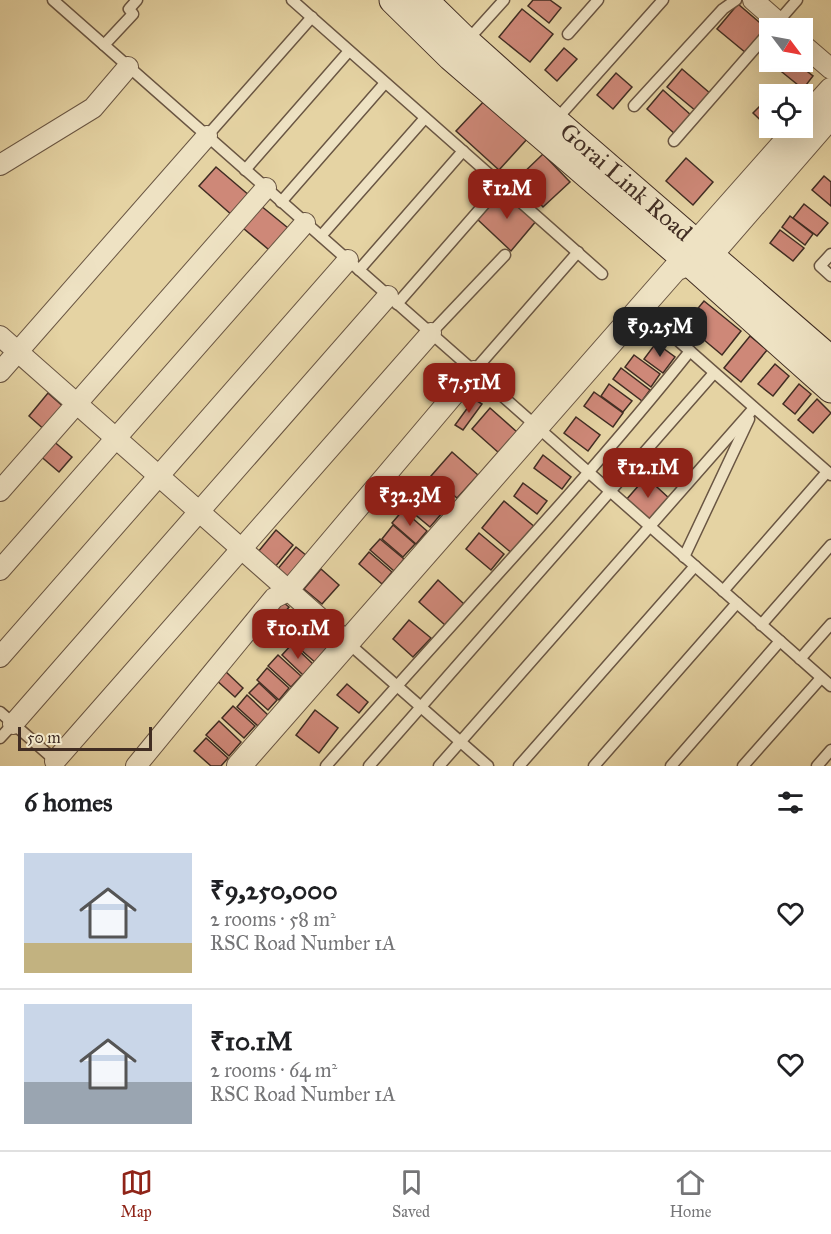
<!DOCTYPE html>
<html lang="en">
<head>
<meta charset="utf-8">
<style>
	body { margin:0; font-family:"IM FELL Great Primer",serif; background:#f2f2f2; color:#202124; height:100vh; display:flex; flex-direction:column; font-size:22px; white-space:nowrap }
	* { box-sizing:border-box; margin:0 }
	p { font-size:20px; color:#757577 }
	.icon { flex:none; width:33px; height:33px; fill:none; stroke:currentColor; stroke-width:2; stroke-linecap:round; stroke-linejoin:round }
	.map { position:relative; height:766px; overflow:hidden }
	.drawer { display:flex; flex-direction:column; background:#fff; flex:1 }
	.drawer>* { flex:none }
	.needle { width:39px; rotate:122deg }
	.tools { position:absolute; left:759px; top:18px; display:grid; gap:12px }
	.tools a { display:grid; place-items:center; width:54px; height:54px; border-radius:0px; background:#fff; box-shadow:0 6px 24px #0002; font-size:30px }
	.scale { position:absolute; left:18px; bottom:15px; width:134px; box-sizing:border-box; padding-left:6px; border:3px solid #412d23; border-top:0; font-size:16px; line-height:21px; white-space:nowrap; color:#412d23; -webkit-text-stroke:4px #eee2c3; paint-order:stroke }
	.price { position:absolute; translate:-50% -51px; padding:0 14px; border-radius:12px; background:#8f2418; color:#fff; font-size:20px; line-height:39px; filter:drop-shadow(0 2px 3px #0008) }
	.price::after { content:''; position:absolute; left:50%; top:36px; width:18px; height:14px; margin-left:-9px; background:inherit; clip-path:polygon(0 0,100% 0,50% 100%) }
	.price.current { background:#222; color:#fff }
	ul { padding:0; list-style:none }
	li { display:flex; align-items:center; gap:18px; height:150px; padding:0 24px }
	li+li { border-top:2px solid #e0e0e0 }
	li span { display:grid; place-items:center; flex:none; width:168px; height:120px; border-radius:0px; color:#555 }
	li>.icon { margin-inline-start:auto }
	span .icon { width:72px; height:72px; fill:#fffc; stroke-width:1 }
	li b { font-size:26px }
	h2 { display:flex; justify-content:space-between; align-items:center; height:72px; padding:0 24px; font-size:26px }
	.dock { display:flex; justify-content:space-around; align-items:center; height:84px; border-top:2px solid #e0e0e0; background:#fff; font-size:16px; color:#757577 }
	.dock a { display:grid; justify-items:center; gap:3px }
	.dock .current { color:#8f2418 }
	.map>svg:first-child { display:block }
	.building { fill:#ce8878; stroke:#412d23; stroke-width:1.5 }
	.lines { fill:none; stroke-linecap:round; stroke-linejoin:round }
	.service-casing { stroke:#6a5643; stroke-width:13 }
	.minor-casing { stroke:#6a5643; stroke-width:22 }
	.tertiary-casing { stroke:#6a5643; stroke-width:26 }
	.secondary-casing { stroke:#412d23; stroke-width:29 }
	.service { stroke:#eee2c3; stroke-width:10 }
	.minor { stroke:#eee2c3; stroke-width:20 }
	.tertiary { stroke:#eee2c3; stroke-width:24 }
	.secondary { stroke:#eee2c3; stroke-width:27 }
	.labels { text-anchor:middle; stroke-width:4.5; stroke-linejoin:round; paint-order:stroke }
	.street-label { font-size:24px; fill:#412d23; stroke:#eee2c3 }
</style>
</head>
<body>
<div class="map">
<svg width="831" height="766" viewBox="0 0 831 766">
	<rect width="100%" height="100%" fill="#e5d3a3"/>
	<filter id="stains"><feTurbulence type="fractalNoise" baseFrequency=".00333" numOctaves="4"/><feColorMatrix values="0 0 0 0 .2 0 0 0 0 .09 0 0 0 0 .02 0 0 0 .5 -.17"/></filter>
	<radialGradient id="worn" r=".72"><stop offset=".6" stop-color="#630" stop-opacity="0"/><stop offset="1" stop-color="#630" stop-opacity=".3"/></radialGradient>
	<g class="building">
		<path d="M 533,0 L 550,0 L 561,8 L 549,23 L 528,6 Z"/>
		<path d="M 738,4 L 766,28 L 746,53 L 717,29 Z"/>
		<path d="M 522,9 L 553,34 L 530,62 L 499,37 Z"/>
		<path d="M 564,48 L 577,59 L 557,81 L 545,70 Z"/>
		<path d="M 783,62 L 795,62 L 813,76 L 803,89 L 777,68 Z"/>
		<path d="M 682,69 L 711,94 L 696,111 L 667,87 Z"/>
		<path d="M 616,73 L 632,87 L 613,109 L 597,95 Z"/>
		<path d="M 663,90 L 692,116 L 675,134 L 647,109 Z"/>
		<path d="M 770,96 L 770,128 L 781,128 L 775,134 L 753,113 Z"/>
		<path d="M 486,99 L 528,138 L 499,170 L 456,131 Z"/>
		<path d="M 543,154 L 570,182 L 543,207 L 517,179 Z"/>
		<path d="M 686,158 L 713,182 L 693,205 L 666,181 Z"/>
		<path d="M 216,167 L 250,196 L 233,216 L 199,186 Z"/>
		<path d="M 824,176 L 831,182 L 831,206 L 812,190 Z"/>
		<path d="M 501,190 L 537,220 L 511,251 L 477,219 Z"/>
		<path d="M 255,201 L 293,232 L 274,254 L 237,223 Z"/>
		<path d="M 804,204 L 828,223 L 817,236 L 793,218 Z"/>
		<path d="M 790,216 L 813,234 L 805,245 L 782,227 Z"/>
		<path d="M 780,230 L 804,248 L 793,261 L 770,243 Z"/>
		<path d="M 704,301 L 741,331 L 722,355 L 685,324 Z"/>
		<path d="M 750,336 L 767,350 L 741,382 L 724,368 Z"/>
		<path d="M 656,343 L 675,357 L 663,373 L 644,359 Z"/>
		<path d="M 634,355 L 660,374 L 651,387 L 625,367 Z"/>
		<path d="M 775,364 L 789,376 L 773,396 L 758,384 Z"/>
		<path d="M 621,368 L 650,390 L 642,401 L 613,379 Z"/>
		<path d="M 609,384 L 632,401 L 623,412 L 601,396 Z"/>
		<path d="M 799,384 L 811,394 L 795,414 L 783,404 Z"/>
		<path d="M 594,392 L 623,413 L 613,427 L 584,406 Z"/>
		<path d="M 48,393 L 66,409 L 47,432 L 29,416 Z"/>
		<path d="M 474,399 L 482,404 L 463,430 L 455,425 Z"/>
		<path d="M 817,399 L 831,413 L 813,433 L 798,420 Z"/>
		<path d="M 490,408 L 517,432 L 499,453 L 472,429 Z"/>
		<path d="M 576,417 L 600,435 L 588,451 L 564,433 Z"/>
		<path d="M 51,439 L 72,457 L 59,472 L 38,454 Z"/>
		<path d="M 452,452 L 478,475 L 457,498 L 431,476 Z"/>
		<path d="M 543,455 L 571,477 L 562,489 L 534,468 Z"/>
		<path d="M 646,477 L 670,499 L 650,521 L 626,500 Z"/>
		<path d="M 523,483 L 547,501 L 537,514 L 514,496 Z"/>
		<path d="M 418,493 L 442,513 L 430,527 L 406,507 Z"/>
		<path d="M 504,501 L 536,528 L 514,555 L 482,528 Z"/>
		<path d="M 403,510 L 427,531 L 416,544 L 392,523 Z"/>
		<path d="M 393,525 L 415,544 L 403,557 L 382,539 Z"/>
		<path d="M 276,530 L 293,545 L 275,567 L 258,552 Z"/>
		<path d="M 479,533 L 504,554 L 491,570 L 466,549 Z"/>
		<path d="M 380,539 L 404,559 L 394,571 L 370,550 Z"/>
		<path d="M 296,547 L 307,556 L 284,580 L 276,571 Z"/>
		<path d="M 369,552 L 392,572 L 382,584 L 359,564 Z"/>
		<path d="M 321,569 L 339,585 L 322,604 L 304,589 Z"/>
		<path d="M 438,580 L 464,604 L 445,625 L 419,602 Z"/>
		<path d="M 279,599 L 289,607 L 273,627 L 263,619 Z"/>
		<path d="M 409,620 L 431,638 L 413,657 L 393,639 Z"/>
		<path d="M 305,628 L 329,650 L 317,664 L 292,642 Z"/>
		<path d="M 292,644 L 313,664 L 303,675 L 282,655 Z"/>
		<path d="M 278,655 L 301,676 L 291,687 L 268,666 Z"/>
		<path d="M 267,668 L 289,688 L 279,700 L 257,680 Z"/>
		<path d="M 224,670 L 243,688 L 235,697 L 215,679 Z"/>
		<path d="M 259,683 L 277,700 L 268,710 L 249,693 Z"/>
		<path d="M 347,684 L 368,702 L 359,713 L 337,695 Z"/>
		<path d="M 247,695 L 268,715 L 258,726 L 237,707 Z"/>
		<path d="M 233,706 L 255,726 L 244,738 L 222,718 Z"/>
		<path d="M 315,710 L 338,728 L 319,753 L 296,735 Z"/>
		<path d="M 219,721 L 241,742 L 229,756 L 206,735 Z"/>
		<path d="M 206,738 L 228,758 L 221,766 L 211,766 L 194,751 Z"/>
	</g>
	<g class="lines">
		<defs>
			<g id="service">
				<path d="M 53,0 L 831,686"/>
				<path d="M 292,0 L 602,274"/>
				<path d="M 776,24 L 797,0"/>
				<path d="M 568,34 L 598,0"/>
				<path d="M 466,42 L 504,0"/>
				<path d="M 104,45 L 133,14 L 129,9 L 137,0"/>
				<path d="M 634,106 L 723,9 L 736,0"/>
				<path d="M 555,121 L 663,0"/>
				<path d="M 207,136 L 312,17"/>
				<path d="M 674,141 L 770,31"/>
				<path d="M 245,170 L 349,51"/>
				<path d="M 281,202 L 385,83"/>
				<path d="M 321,236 L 425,118"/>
				<path d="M 831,254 L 820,266 L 831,276"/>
				<path d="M 359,270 L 463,151"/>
				<path d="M 397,304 L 501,185"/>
				<path d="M 641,308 L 831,475"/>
				<path d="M 431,333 L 505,255"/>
				<path d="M 474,371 L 578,252"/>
				<path d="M 684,557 L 749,419"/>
				<path d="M 723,591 L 827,472"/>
				<path d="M 761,625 L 831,545"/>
				<path d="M 347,642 L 488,766"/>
				<path d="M 800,659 L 831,624"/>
				<path d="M 0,712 L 57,762"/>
				<path d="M 0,738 L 13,724"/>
				<path d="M 326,766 C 447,627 575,495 690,351"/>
				<path d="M 369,766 L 714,373"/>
				<path d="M 439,766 L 754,408"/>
				<path d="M 519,766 L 695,566"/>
				<path d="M 594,766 L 737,603"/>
				<path d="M 671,766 L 780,641"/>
				<path d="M 743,766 L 821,678"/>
				<path d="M 817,766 L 831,750"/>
			</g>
			<g id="minor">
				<path d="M 753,0 L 785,28"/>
				<path d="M 802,44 L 831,69"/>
				<path d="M 0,165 L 93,108 L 128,67"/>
				<path d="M 0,336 L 347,642"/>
				<path d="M 0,372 L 207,136"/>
				<path d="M 0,491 L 266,188"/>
				<path d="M 0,570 L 305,223"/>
				<path d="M 0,657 L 348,260"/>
				<path d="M 13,724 L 388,296"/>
				<path d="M 55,761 L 431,333"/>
				<path d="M 136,766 L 274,598 L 288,591 L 474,371"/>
			</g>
			<g id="tertiary">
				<path d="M 802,122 L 831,90"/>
				<path d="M 691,261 L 697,242 L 798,128"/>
				<path d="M 239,766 L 675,269 L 711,254 L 831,116"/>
			</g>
			<g id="secondary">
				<path d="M 393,0 L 451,57 L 690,263 L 831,389"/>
				<path d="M 424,0 L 467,42 L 555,121 L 831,360"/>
			</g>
		</defs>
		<use href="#service" class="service-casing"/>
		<use href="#minor" class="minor-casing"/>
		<use href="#tertiary" class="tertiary-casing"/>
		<use href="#secondary" class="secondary-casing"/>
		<use href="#service" class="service"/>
		<use href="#minor" class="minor"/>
		<use href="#tertiary" class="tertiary"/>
		<use href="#secondary" class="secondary"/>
	</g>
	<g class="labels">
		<g class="street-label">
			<text transform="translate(626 182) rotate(41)" y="8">Gorai Link Road</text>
		</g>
	</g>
	<rect width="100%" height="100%" filter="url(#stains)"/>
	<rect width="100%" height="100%" fill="url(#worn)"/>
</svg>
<div class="tools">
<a><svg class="needle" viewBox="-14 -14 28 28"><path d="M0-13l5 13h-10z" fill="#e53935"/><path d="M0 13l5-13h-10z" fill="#757577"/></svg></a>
<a><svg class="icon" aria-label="locate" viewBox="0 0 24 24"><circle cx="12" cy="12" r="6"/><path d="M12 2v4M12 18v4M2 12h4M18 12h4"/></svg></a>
</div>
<div class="scale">50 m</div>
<b class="price" style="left:507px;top:220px">₹12M</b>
<b class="price current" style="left:660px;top:358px">₹9.25M</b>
<b class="price" style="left:469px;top:414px">₹7.51M</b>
<b class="price" style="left:648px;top:499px">₹12.1M</b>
<b class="price" style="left:410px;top:527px">₹32.3M</b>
<b class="price" style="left:298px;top:660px">₹10.1M</b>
</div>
<section class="drawer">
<h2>6 homes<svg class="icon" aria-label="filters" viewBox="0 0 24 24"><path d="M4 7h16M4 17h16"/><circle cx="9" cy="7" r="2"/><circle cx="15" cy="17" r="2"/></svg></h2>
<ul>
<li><span style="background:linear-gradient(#c9d6e8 75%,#c2b280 0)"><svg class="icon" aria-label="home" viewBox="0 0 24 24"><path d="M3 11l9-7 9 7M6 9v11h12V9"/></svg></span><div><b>₹9,250,000</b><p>2 rooms · 58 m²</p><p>RSC Road Number 1A</p></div><svg class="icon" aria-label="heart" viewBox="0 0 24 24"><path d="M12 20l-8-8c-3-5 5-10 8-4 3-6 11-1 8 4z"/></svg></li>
<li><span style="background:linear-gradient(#c9d6e8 65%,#9aa5b1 0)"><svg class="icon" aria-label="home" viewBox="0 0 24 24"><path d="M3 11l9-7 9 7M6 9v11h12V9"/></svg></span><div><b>₹10.1M</b><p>2 rooms · 64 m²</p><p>RSC Road Number 1A</p></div><svg class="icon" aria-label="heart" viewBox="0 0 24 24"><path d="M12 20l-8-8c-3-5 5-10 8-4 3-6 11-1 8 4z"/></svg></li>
</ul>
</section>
<nav class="dock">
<a class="current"><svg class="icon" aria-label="map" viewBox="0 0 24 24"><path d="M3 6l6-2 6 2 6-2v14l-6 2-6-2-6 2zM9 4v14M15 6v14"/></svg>Map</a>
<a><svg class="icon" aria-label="saved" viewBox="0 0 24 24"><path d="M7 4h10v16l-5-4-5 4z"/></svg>Saved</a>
<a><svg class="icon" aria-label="home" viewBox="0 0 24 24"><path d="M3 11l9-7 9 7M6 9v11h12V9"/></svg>Home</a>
</nav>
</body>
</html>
